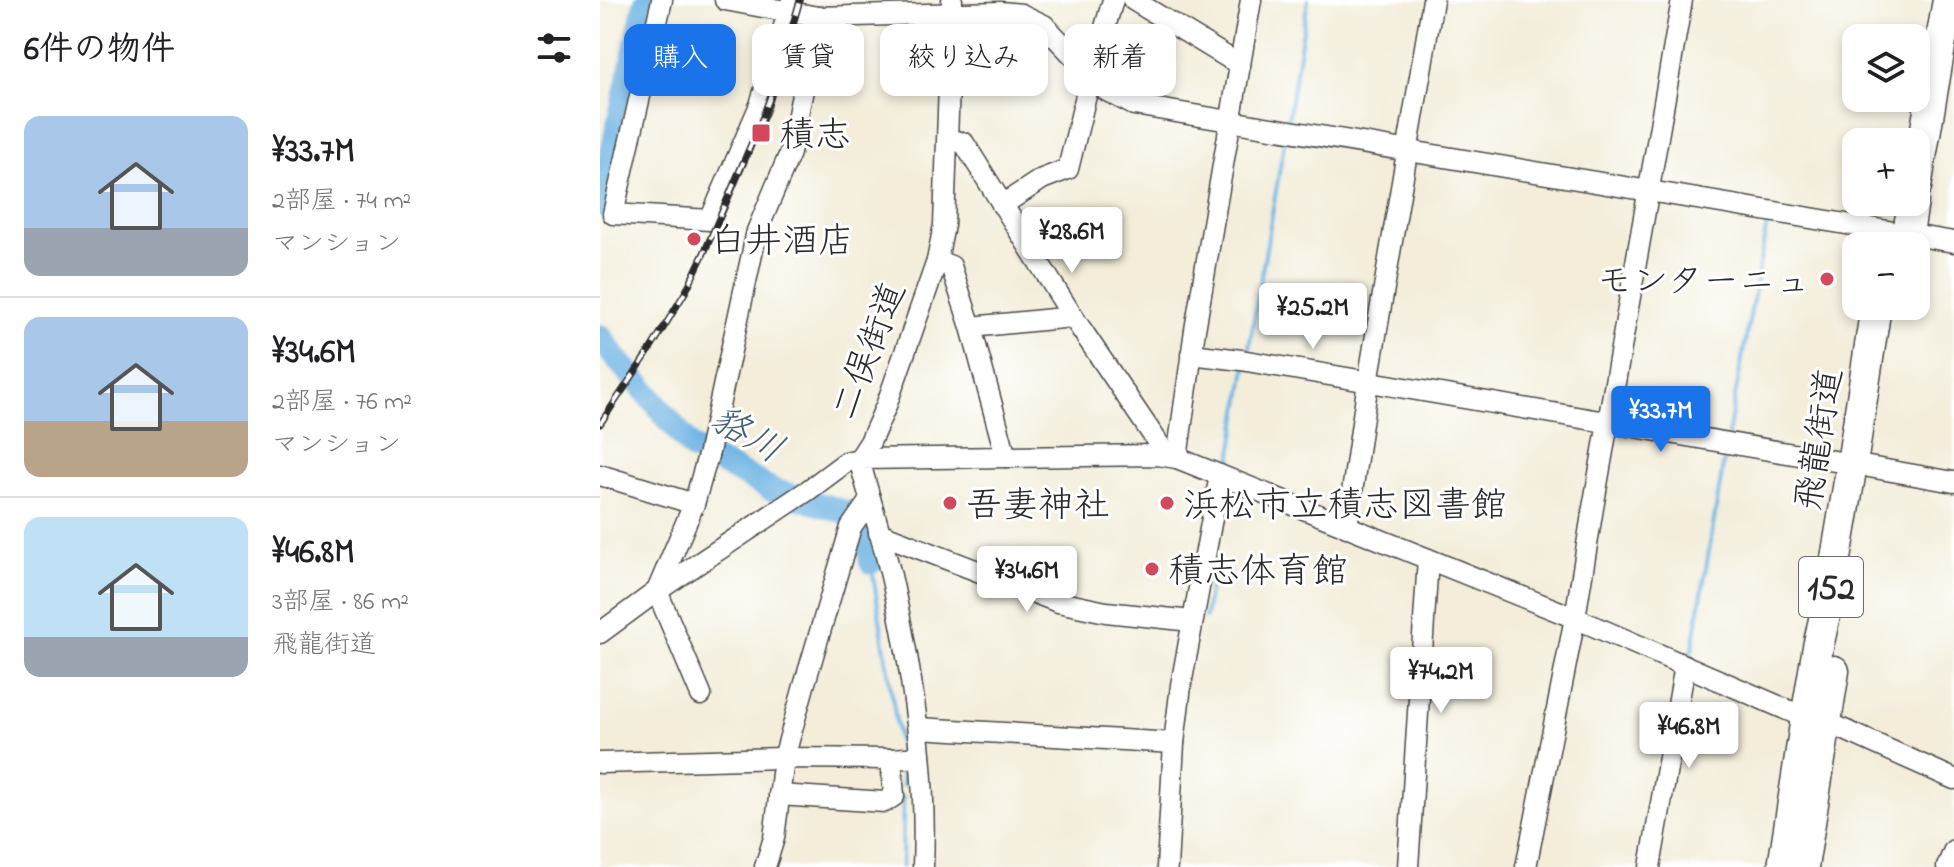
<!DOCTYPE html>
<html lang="ja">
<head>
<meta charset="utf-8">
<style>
	body { margin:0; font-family:"Indie Flower","Klee One",sans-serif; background:#f6f6f6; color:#202124; height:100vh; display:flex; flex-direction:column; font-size:30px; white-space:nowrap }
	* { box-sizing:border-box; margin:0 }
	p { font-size:26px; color:#757577 }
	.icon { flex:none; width:44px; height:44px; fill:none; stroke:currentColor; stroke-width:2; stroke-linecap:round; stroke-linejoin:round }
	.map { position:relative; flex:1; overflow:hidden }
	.panel { display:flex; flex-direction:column; background:#fff; width:600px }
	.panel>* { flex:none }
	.hud { position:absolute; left:24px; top:24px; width:760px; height:72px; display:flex; gap:16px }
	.fabs { position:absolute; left:1242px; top:24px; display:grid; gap:16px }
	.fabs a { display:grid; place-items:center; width:88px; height:88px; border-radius:16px; background:#fff; box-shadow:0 4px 12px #0003; font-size:40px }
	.price { position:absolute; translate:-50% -68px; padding:0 18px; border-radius:8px; background:#fff; color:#222; font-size:26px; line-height:52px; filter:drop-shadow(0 2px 4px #0008) }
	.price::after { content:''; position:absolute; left:50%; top:48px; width:24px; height:18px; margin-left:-12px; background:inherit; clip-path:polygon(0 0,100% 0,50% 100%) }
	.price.selected { background:#1a73e8; color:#fff }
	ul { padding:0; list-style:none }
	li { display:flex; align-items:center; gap:24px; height:200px; padding:0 24px }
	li+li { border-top:2px solid #e0e0e0 }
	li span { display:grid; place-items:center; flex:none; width:224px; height:160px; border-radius:16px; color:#555 }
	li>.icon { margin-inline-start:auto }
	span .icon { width:96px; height:96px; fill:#fffc; stroke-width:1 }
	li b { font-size:34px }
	h2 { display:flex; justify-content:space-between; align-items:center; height:96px; padding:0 24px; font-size:34px }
	.tag { padding:0 28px; border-radius:16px; background:#fff; box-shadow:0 4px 12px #0003; font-size:28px; line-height:72px }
	.tag.selected { background:#1a73e8; color:#fff }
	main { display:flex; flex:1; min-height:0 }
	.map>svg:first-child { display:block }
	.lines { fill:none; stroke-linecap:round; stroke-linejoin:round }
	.stream { stroke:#6db3e3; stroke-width:4 }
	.river { stroke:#6db3e3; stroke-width:24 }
	.minor-casing { stroke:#494845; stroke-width:23 }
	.highway-casing { stroke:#494845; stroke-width:33 }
	.minor { stroke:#fff; stroke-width:20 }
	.highway { stroke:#fff; stroke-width:30 }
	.rail-casing { stroke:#2b2b2b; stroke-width:7 }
	.rail { stroke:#fff; stroke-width:4; stroke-dasharray:12; stroke-linecap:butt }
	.poi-dot { fill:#d1495b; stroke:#fff; stroke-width:3 }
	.labels { text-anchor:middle; stroke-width:6; stroke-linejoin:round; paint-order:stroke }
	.shield { fill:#fff; stroke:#6b6b6b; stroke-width:2 }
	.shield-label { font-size:34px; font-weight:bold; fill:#2b2b2b }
	.poi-label { font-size:36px; fill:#2b2b2b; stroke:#fff; text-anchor:start }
	.street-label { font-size:36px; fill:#2b2b2b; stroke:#fff }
	.water-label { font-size:38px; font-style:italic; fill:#456175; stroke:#fff }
</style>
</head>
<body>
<main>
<section class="panel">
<h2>6件の物件<svg class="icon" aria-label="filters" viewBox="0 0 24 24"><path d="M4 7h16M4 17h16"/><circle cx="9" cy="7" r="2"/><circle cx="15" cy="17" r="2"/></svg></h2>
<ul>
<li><span style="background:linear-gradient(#a9c7e8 70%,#9aa5b1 0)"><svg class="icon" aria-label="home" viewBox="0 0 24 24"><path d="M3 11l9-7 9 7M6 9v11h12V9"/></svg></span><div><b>¥33.7M</b><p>2部屋 · 74 m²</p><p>マンション</p></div></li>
<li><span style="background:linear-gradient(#a9c7e8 65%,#b9a48a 0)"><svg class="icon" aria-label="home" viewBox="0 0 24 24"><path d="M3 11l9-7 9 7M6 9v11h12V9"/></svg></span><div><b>¥34.6M</b><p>2部屋 · 76 m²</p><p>マンション</p></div></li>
<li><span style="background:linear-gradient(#bfe0f5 75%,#9aa5b1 0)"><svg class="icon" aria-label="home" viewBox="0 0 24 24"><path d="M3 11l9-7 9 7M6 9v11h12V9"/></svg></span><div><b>¥46.8M</b><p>3部屋 · 86 m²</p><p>飛龍街道</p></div></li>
</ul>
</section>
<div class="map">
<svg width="1354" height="867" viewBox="0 0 1354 867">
	<rect width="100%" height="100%" fill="#fff"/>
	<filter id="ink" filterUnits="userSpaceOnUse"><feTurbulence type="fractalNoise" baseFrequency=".0125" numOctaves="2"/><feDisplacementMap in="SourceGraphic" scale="16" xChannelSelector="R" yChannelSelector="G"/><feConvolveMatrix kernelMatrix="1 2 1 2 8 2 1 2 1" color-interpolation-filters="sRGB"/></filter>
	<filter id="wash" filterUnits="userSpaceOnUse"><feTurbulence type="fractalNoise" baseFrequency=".006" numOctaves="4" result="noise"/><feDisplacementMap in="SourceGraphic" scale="32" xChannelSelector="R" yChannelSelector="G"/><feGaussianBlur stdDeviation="1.8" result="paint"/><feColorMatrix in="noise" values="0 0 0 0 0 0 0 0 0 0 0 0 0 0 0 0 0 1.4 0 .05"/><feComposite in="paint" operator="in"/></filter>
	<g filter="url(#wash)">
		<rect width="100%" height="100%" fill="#f3edda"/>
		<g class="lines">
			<g class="stream">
				<path d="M 687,125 L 708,0"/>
				<path d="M 648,354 L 685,138"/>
				<path d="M 1128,435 L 1167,224"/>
				<path d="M 629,472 L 646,367"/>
				<path d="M 271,562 L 301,753"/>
				<path d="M 605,617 L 612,572"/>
				<path d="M 1090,654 L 1093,647 L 1126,448"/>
				<path d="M 302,765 L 303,785"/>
				<path d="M 302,867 L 303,797"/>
			</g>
			<g class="river">
				<path d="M 0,205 L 46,0"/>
				<path d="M 0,336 L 14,356 L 47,393 L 92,448 L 173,490 L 245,512 L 261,522 L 266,534 L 271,562"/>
			</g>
		</g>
	</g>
	<g filter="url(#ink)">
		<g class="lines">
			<defs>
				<g id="minor">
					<path d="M 62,0 L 13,214 L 110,220 L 160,105 L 192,0"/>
					<path d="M 125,0 L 218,17 L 400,12 L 421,14 L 444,25 L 507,91 L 534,105 L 1354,242"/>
					<path d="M 533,0 L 640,65"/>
					<path d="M 348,139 L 364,143 L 473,317 L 567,456"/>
					<path d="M 402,205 L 442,179 L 468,169 L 491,75 L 513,0"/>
					<path d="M 337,261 L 351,266 L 371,327 L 473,317"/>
					<path d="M 371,327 L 406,457"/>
					<path d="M 591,354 L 641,360 L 1252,464"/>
					<path d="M 577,458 L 595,330 L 651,0"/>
					<path d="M 1269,467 L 1354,482"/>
					<path d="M 0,475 L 94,504"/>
					<path d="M 747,527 L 768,382 L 833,0"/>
					<path d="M 279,533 L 458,602 L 506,612 L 592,621"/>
					<path d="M 0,633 L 57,591 L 207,491 L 246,462 L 259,459 L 270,442 L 286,406 L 337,261 L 344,225 L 352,0"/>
					<path d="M 101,695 L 57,591 L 94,504 L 109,452 L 157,231 L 190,153 L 218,17"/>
					<path d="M 318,728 L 574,743"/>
					<path d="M 0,763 L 184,758 L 291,759 L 320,757"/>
					<path d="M 179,795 L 285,802 L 294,796 L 291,759"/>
					<path d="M 165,867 L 174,838 L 184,758 L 204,686 L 251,527 L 270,500"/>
					<path d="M 323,867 C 327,775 314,684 295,594 C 286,549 271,504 259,459 L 558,455 L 577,458 L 975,618 L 1206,718 L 1227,722 L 1354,779"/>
					<path d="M 567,867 L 574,743 L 581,685 L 620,475"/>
					<path d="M 808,867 L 828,559"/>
					<path d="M 926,867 L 975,618 L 993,508 L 1082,0"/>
					<path d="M 1050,867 L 1085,665"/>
					<path d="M 1347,867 L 1354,850"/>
				</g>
				<g id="highway">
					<path d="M 1316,187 L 1348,0"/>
					<path d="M 1306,246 L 1313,202"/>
					<path d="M 1183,867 L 1206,718 L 1218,647 L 1231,588 L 1252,464 L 1276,306"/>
					<path d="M 1203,867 L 1234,671"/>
				</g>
			</defs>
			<use href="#minor" class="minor-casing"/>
			<use href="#highway" class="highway-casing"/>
			<use href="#minor" class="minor"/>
			<use href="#highway" class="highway"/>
			<defs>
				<path id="rail" d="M 0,424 L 50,350 L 86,291 L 104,253 L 162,119 L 179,73 L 200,0"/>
			</defs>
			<use href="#rail" class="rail-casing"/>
			<use href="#rail" class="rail"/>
		</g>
	</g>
	<g class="poi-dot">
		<rect x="151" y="123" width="20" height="20" rx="4"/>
		<circle cx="94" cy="239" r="8"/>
		<circle cx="1227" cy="279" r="8"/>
		<circle cx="350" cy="503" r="8"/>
		<circle cx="567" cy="503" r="8"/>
		<circle cx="552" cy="569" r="8"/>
	</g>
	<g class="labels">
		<rect class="shield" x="1199" y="557" width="64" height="60" rx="6"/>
		<g class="shield-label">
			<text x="1231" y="599">152</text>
		</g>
		<g class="poi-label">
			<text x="179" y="146">積志</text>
			<text x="110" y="252">白井酒店</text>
			<text x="1211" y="292" text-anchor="end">モンターニュ</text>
			<text x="366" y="516">吾妻神社</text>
			<text x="583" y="516">浜松市立積志図書館</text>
			<text x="568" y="582">積志体育館</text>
		</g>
		<g class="street-label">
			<text transform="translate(267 350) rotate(-69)" y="13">二俣街道</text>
			<text transform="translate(1217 439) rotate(-81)" y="13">飛龍街道</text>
		</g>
		<g class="water-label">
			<text transform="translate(148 433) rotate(30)" y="13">貉川</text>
		</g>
	</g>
</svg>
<div class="fabs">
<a><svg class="icon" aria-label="layers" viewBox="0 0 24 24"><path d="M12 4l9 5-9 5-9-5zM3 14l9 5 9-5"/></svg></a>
<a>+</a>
<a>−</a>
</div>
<b class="price" style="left:472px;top:275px">¥28.6M</b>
<b class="price" style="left:713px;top:351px">¥25.2M</b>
<b class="price selected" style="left:1061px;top:454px">¥33.7M</b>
<b class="price" style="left:427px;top:614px">¥34.6M</b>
<b class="price" style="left:841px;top:715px">¥74.2M</b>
<b class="price" style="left:1089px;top:770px">¥46.8M</b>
<div class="hud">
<a class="tag selected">購入</a>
<a class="tag">賃貸</a>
<a class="tag">絞り込み</a>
<a class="tag">新着</a>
</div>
</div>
</main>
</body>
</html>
